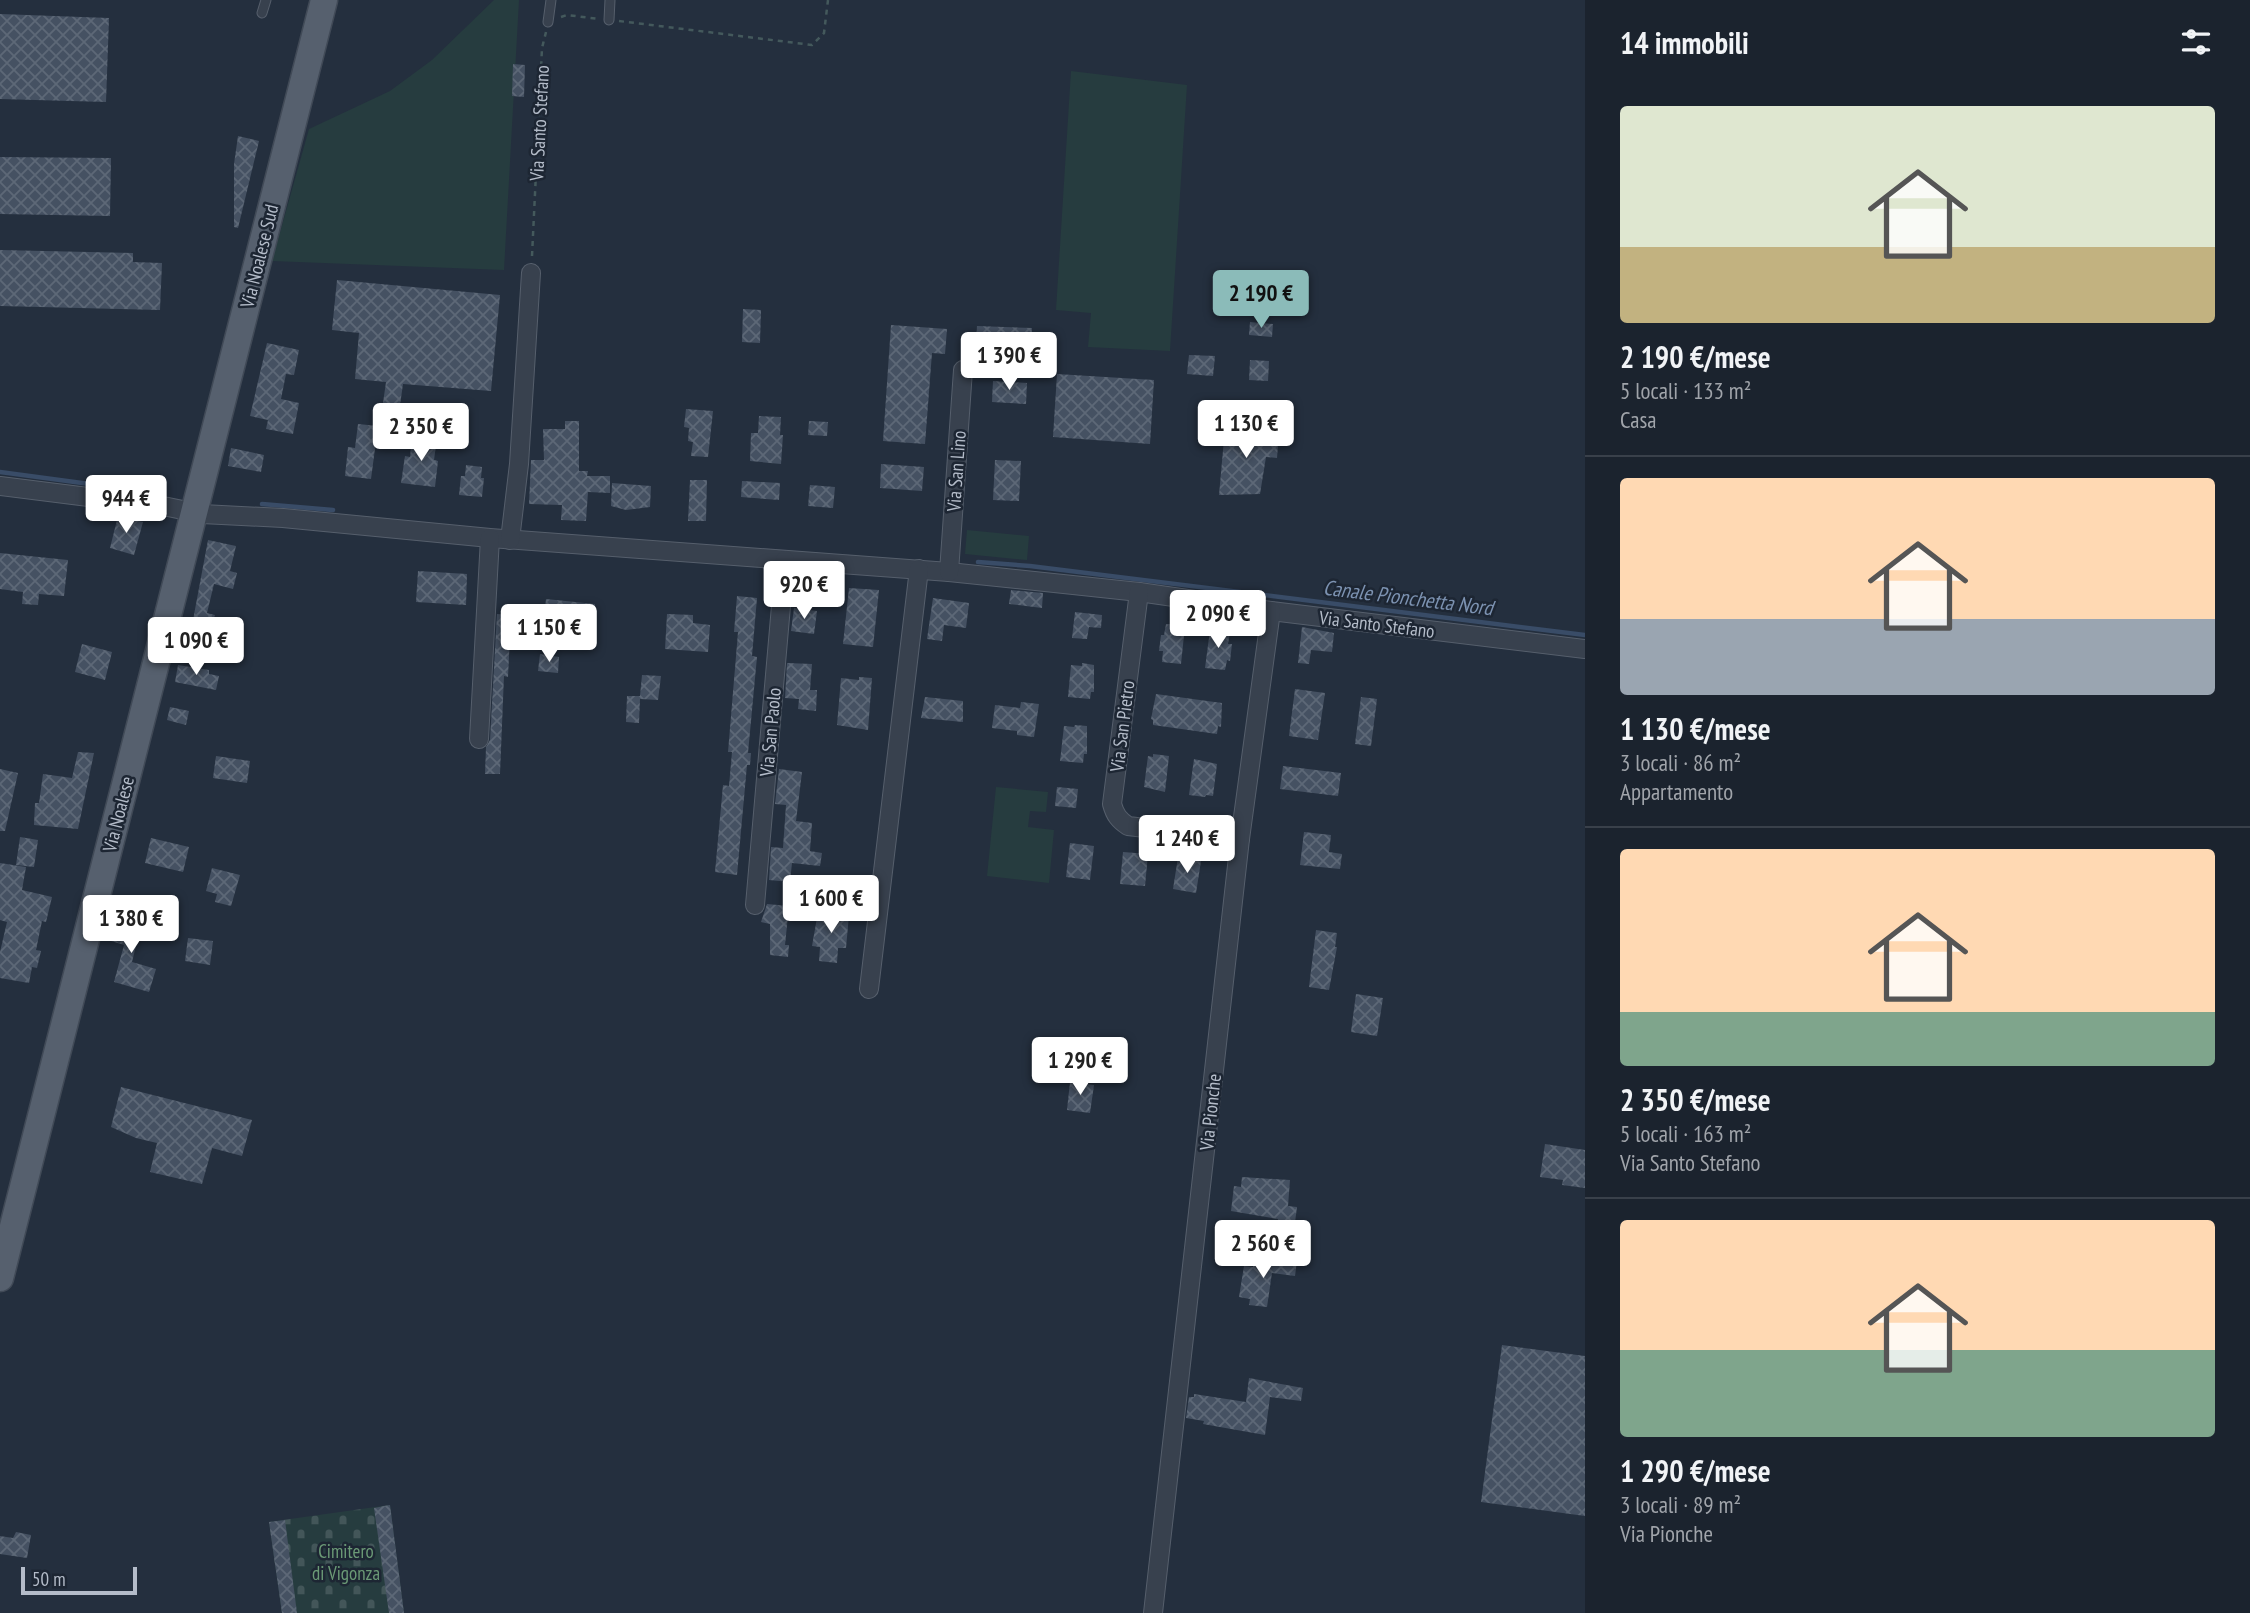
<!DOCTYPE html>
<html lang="it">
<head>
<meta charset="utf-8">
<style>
	body { margin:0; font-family:"PT Sans Narrow",sans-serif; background:#282f3a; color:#f1f3f6; height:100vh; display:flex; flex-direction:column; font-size:26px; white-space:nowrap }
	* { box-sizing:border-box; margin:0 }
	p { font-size:23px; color:#a0a4aa }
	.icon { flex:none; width:38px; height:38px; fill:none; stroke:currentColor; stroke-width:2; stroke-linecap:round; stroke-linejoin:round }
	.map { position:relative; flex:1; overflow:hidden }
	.details { display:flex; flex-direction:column; background:#1b232e; width:665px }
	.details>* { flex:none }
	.scale { position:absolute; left:21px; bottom:18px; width:116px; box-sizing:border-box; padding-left:7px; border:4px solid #b4bcc9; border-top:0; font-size:19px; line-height:24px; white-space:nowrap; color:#b4bcc9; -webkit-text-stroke:5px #1d2633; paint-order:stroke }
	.price { position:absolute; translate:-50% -60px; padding:0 16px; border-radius:7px; background:#fff; color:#222; font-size:23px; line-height:46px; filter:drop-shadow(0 2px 4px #0008) }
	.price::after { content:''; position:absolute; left:50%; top:42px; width:21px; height:16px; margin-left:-10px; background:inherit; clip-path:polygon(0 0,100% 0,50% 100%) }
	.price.selected { background:#8bbbb9; color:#111 }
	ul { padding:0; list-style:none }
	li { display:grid; align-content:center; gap:14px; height:371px; padding:0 35px }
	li+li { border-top:2px solid #39404a }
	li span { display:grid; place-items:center; height:217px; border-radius:7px; color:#555 }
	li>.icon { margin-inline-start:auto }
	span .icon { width:126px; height:126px; fill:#fffc; stroke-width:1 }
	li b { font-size:30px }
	h2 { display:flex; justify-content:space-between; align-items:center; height:84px; padding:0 35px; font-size:30px }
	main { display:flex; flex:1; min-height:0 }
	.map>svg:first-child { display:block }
	.green { fill:#263c3f }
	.cemetery { fill:url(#cemetery-stones) }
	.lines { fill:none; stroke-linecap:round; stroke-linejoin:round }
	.stream { stroke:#394c67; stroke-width:4.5 }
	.building { fill:url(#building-cross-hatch) }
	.lane-casing { stroke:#565f6c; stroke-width:11 }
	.street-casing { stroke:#565f6c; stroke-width:20 }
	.primary-casing { stroke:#414a57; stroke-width:29 }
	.path { stroke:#44595c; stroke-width:2.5; stroke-dasharray:5 5; stroke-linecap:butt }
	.lane { stroke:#38414e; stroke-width:9 }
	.street { stroke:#38414e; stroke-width:18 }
	.primary { stroke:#56606e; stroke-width:26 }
	.labels { text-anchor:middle; stroke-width:5; stroke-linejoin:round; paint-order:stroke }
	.street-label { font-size:19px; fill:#b4bcc9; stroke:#1d2633 }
	.park-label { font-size:19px; fill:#6b9a76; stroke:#1d2633 }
	.water-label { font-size:21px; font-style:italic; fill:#7c92b1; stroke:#1d2633 }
</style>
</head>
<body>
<main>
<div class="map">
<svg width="1585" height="1613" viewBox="0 0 1585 1613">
	<defs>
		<pattern id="cemetery-stones" width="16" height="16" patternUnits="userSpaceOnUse" patternTransform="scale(1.75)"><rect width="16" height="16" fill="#263c3f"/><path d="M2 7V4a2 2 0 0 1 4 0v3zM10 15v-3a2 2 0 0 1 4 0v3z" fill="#435659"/></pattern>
		<pattern id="building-cross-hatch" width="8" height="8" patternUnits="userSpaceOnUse" patternTransform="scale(1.75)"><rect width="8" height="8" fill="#455162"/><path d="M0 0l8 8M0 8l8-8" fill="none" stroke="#5d6877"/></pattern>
	</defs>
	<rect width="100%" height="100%" fill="#242f3e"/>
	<g class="green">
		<path d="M 494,0 L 519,0 L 504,270 L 272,261 L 309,129 L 390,91 L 432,60 Z"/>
		<path d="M 1071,71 L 1187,85 L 1170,351 L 1088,347 L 1091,313 L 1056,310 Z"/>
		<path d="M 967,530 L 1029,536 L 1027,560 L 965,554 Z"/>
		<path d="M 996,787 L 1048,792 L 1046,812 L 1030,811 L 1028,827 L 1054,830 L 1049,883 L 987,876 Z"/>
	</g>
	<path class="cemetery" d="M 390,1505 L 404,1613 L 282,1613 L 269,1522 Z"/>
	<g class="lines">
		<g class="stream">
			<path d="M 0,472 L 97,485"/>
			<path d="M 262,504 L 333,510"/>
			<path d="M 978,562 L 1030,566 L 1585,635"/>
		</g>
	</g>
	<g class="building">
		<path d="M 0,14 L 109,18 L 106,102 L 0,99 Z"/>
		<path d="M 513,64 L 525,65 L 524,97 L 512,96 Z"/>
		<path d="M 238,136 L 259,141 L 238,228 L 234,227 L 234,164 Z"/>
		<path d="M 0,157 L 111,158 L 110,216 L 0,214 Z"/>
		<path d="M 0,250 L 133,253 L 133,262 L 162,263 L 160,310 L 0,306 Z"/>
		<path d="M 337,280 L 500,295 L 491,391 L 403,384 L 400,405 L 383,403 L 386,382 L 355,379 L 359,333 L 332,330 Z"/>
		<path d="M 743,309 L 761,310 L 760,343 L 742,342 Z"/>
		<path d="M 1250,322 L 1273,324 L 1272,337 L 1249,335 Z"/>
		<path d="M 891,325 L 947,329 L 945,354 L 932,353 L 925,444 L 883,441 Z"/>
		<path d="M 977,326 L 1032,328 L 1030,359 L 975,356 Z"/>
		<path d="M 267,343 L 299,350 L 294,375 L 286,374 L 281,399 L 299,403 L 293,434 L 266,429 L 268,420 L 250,416 Z"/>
		<path d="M 1189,355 L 1215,356 L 1213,376 L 1187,374 Z"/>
		<path d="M 1250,360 L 1269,361 L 1268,381 L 1249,380 Z"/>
		<path d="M 1057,374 L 1154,380 L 1150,444 L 1053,437 Z"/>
		<path d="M 993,381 L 1027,383 L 1026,404 L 992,402 Z"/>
		<path d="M 686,409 L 713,411 L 708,457 L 691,456 L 693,442 L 688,441 L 689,428 L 684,427 Z"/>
		<path d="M 759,416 L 781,417 L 780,435 L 783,435 L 781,464 L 750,461 L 751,433 L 758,433 Z"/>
		<path d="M 565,421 L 579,421 L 579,471 L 588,471 L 587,476 L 610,476 L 610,493 L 588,492 L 586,521 L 561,520 L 562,505 L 529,504 L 531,460 L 544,460 L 543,429 L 565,429 Z"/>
		<path d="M 809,421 L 828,422 L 827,436 L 808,435 Z"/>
		<path d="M 358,424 L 378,426 L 371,479 L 345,476 L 348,447 L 355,448 Z"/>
		<path d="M 1225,428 L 1279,433 L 1277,458 L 1266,457 L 1260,494 L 1219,495 Z"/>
		<path d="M 412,435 L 437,438 L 434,460 L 438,461 L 435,487 L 401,483 L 405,456 L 410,457 Z"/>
		<path d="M 231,448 L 264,455 L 261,472 L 228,466 Z"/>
		<path d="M 995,460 L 1021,461 L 1019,501 L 993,500 Z"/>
		<path d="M 881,464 L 924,467 L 922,491 L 880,488 Z"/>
		<path d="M 466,465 L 482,467 L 481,478 L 484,478 L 482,497 L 459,495 L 461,476 L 465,476 Z"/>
		<path d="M 690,480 L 707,480 L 706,521 L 688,521 Z"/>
		<path d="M 742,481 L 780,483 L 779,500 L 741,497 Z"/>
		<path d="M 612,483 L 651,486 L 650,507 L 626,510 L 611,506 Z"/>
		<path d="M 810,485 L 835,487 L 833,508 L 808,506 Z"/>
		<path d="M 118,516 L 143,522 L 134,555 L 110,548 Z"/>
		<path d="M 208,540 L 236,546 L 230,571 L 237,573 L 233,589 L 214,584 L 207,613 L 215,615 L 212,624 L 222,627 L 218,644 L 190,636 Z"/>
		<path d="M 0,553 L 68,560 L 64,596 L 39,594 L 38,605 L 22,604 L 23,592 L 0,589 Z"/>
		<path d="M 418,571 L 467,574 L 466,605 L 416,602 Z"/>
		<path d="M 849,588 L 879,590 L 873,647 L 843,644 Z"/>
		<path d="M 1011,590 L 1043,593 L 1042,608 L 1009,604 Z"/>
		<path d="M 737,596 L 757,598 L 752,656 L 757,657 L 748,753 L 751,753 L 750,765 L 747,765 L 737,875 L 715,872 L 723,785 L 729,786 L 732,752 L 728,752 L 738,632 L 734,632 Z"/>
		<path d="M 933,598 L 969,603 L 966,628 L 944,625 L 942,641 L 927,639 Z"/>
		<path d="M 546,599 L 595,604 L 593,626 L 566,623 L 566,619 L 544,617 Z"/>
		<path d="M 794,608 L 817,611 L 814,634 L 791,631 Z"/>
		<path d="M 1075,612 L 1102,615 L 1101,628 L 1089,627 L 1087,639 L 1072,638 Z"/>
		<path d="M 497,614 L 511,615 L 508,677 L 504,676 L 500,774 L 485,774 L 486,747 L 490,740 Z"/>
		<path d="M 667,614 L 693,615 L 693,623 L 710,625 L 708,652 L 665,649 Z"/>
		<path d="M 1166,624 L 1185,626 L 1181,664 L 1162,662 L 1163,651 L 1159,651 L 1161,635 L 1164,635 Z"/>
		<path d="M 1302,627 L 1334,633 L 1332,652 L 1311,650 L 1309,664 L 1298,663 Z"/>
		<path d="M 1210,630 L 1230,633 L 1228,644 L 1232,644 L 1230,661 L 1227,660 L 1225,670 L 1205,668 Z"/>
		<path d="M 82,644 L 112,652 L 105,680 L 75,672 Z"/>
		<path d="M 540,654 L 559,657 L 558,673 L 538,671 Z"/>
		<path d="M 787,663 L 812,664 L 810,690 L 817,690 L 816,711 L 798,709 L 799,699 L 785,698 Z"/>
		<path d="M 1082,663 L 1094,665 L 1094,692 L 1091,692 L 1090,699 L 1068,697 L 1071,665 L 1082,666 Z"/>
		<path d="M 178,665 L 209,670 L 209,674 L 219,676 L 216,690 L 175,682 Z"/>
		<path d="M 642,675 L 661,676 L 658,700 L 640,699 L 639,723 L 626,722 L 627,696 L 640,696 Z"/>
		<path d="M 859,677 L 872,678 L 868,730 L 837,725 L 841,678 L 859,680 Z"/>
		<path d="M 1295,689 L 1325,693 L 1318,740 L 1289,736 Z"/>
		<path d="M 1156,694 L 1222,703 L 1221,727 L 1218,726 L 1217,734 L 1153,725 L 1153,720 L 1151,719 Z"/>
		<path d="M 925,697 L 963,701 L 963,722 L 921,718 Z"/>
		<path d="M 1361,697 L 1377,699 L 1371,746 L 1355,744 Z"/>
		<path d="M 1021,702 L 1039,704 L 1034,737 L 1017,735 L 1017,731 L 992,728 L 995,705 L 1020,708 Z"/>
		<path d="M 170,707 L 189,711 L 186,725 L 167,720 Z"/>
		<path d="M 1075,725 L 1087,726 L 1087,754 L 1084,754 L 1083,763 L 1060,761 L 1064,726 L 1074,727 Z"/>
		<path d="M 78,752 L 94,753 L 78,829 L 34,825 L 35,803 L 39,803 L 43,774 L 72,778 Z"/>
		<path d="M 1153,754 L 1169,756 L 1165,792 L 1144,787 L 1148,756 L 1153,757 Z"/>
		<path d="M 216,756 L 250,761 L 247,783 L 213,778 Z"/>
		<path d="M 1194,759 L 1217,764 L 1213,796 L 1206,795 L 1205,797 L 1189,795 Z"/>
		<path d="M 1283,766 L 1341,773 L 1338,796 L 1280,789 Z"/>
		<path d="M 0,769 L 18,773 L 5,831 L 0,831 Z"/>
		<path d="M 779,769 L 802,772 L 796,821 L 812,823 L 810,851 L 822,853 L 820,866 L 792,863 L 790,882 L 769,880 L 771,847 L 783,848 L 786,805 L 775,804 Z"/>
		<path d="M 1057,787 L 1078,789 L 1076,808 L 1055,806 Z"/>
		<path d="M 1304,832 L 1331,835 L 1329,852 L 1342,854 L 1340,869 L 1300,865 Z"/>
		<path d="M 20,837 L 38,840 L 34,867 L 16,865 Z"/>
		<path d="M 151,838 L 189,847 L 183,872 L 145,863 Z"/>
		<path d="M 1070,843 L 1094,846 L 1090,880 L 1066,877 Z"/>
		<path d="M 1123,852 L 1148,854 L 1145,886 L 1120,884 Z"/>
		<path d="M 1178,857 L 1201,861 L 1196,893 L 1173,889 Z"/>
		<path d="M 0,863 L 26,867 L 22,890 L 52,897 L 46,922 L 42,921 L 36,950 L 41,951 L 37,968 L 32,967 L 29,983 L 0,978 L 0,952 L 7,922 L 0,920 Z"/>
		<path d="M 212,868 L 240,875 L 231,906 L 215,902 L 217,894 L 206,891 Z"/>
		<path d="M 767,904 L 789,906 L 785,945 L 789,945 L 788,957 L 770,955 L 770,924 L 761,922 Z"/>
		<path d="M 818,912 L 849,915 L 846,948 L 838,948 L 837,963 L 819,961 L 820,947 L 812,946 Z"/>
		<path d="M 133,914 L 143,917 L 132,962 L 156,969 L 149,992 L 114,982 L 124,945 L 111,941 L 117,917 L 131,920 Z"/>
		<path d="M 1316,930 L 1337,933 L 1335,947 L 1337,947 L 1329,990 L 1309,987 Z"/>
		<path d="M 188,938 L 213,941 L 210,965 L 185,961 Z"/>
		<path d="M 1356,994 L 1383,998 L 1377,1036 L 1351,1032 Z"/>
		<path d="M 1070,1082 L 1094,1085 L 1090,1113 L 1067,1110 Z"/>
		<path d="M 121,1087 L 252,1120 L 242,1156 L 212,1148 L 202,1184 L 150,1172 L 157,1143 L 136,1138 L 111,1127 Z"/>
		<path d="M 1545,1144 L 1585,1150 L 1585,1188 L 1562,1185 L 1563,1180 L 1540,1177 Z"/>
		<path d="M 1242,1177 L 1290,1180 L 1288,1206 L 1297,1207 L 1294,1230 L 1277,1228 L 1278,1219 L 1231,1211 L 1234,1186 L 1241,1187 Z"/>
		<path d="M 1273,1258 L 1297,1261 L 1295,1276 L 1272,1273 L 1267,1307 L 1249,1305 L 1250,1299 L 1239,1297 L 1244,1266 L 1253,1267 L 1253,1263 L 1272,1265 Z"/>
		<path d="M 1502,1345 L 1585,1356 L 1585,1516 L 1481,1502 Z"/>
		<path d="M 1249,1378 L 1303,1388 L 1301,1401 L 1270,1397 L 1265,1435 L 1203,1424 L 1204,1421 L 1186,1418 L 1189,1397 L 1194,1397 L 1194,1394 L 1246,1402 Z"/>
		<path d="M 390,1505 L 404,1613 L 389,1613 L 374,1508 Z"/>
		<path d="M 285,1520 L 297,1613 L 282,1613 L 269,1522 Z"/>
		<path d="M 16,1532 L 31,1535 L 27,1558 L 0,1554 L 0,1536 L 13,1538 Z"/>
	</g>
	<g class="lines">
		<defs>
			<g id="lane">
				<path d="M 262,13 L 266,0"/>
				<path d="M 609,20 L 610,0"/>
				<path d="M 548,22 L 551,0"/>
			</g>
			<g id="street">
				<path d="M 0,486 L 168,507 L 202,514 L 283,518 L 490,538 L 949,572 L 1139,592 L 1271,611 L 1585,649"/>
				<path d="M 510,540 L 519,464 L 531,273"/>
				<path d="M 949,572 L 963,370"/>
				<path d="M 1139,592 L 1112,804 C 1115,815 1119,820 1128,826 L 1240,839"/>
				<path d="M 479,739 L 490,538"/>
				<path d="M 755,905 L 785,560"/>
				<path d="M 869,989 L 919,569"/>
				<path d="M 1153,1613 L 1240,839 L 1271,611"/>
			</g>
			<path id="primary" d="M 0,1278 L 324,0"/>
		</defs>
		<use href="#lane" class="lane-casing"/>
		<use href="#street" class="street-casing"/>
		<use href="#primary" class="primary-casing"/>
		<g class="path">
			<path d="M 561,17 L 567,15 L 599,19"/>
			<path d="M 619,21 L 812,45 L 824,33 L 828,0"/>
			<path d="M 532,256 L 542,48 L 546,32"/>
		</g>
		<use href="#lane" class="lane"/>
		<use href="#street" class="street"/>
		<use href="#primary" class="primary"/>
	</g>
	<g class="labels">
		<g class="street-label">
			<text transform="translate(539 123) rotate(-87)" y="7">Via Santo Stefano</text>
			<text transform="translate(259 256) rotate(-76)" y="7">Via Noalese Sud</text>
			<text transform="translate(956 471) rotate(-86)" y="7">Via San Lino</text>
			<text transform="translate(1377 624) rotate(7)" y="7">Via Santo Stefano</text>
			<text transform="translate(1122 726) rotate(-83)" y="7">Via San Pietro</text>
			<text transform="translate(770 732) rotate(-85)" y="7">Via San Paolo</text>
			<text transform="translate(118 814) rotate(-76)" y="7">Via Noalese</text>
			<text transform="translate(1210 1112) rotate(-84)" y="7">Via Pionche</text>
		</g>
		<g class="park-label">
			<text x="346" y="1558">Cimitero<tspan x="346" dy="22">di Vigonza</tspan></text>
		</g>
		<g class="water-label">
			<text transform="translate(1408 598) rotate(7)" y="7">Canale Pionchetta Nord</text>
		</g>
	</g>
</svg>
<div class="scale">50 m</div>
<b class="price selected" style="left:1261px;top:330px">2 190 €</b>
<b class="price" style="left:1009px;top:392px">1 390 €</b>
<b class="price" style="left:1246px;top:460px">1 130 €</b>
<b class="price" style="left:421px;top:463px">2 350 €</b>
<b class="price" style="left:126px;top:535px">944 €</b>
<b class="price" style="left:804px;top:621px">920 €</b>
<b class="price" style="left:1218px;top:650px">2 090 €</b>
<b class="price" style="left:549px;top:664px">1 150 €</b>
<b class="price" style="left:196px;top:677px">1 090 €</b>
<b class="price" style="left:1187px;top:875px">1 240 €</b>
<b class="price" style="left:831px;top:935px">1 600 €</b>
<b class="price" style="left:131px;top:955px">1 380 €</b>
<b class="price" style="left:1080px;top:1097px">1 290 €</b>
<b class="price" style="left:1263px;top:1280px">2 560 €</b>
</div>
<section class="details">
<h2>14 immobili<svg class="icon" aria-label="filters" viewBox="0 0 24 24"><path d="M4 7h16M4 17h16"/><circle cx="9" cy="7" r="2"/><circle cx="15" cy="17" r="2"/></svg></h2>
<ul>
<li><span style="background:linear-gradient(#dfe7d0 65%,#c2b280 0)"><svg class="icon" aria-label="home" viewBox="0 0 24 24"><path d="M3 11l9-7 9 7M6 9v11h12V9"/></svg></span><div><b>2 190 €/mese</b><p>5 locali · 133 m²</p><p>Casa</p></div></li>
<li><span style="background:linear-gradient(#ffd9b3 65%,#9aa5b1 0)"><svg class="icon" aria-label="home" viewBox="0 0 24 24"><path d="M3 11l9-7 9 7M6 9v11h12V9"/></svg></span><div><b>1 130 €/mese</b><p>3 locali · 86 m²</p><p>Appartamento</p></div></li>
<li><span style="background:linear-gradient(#ffd9b3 75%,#7fa58c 0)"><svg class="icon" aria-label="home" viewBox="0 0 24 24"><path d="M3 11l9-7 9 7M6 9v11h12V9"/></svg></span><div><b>2 350 €/mese</b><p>5 locali · 163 m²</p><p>Via Santo Stefano</p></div></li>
<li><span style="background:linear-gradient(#ffd9b3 60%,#7fa58c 0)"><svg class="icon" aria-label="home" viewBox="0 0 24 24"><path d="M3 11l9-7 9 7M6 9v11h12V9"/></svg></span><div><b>1 290 €/mese</b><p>3 locali · 89 m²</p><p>Via Pionche</p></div></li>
</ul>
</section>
</main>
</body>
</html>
